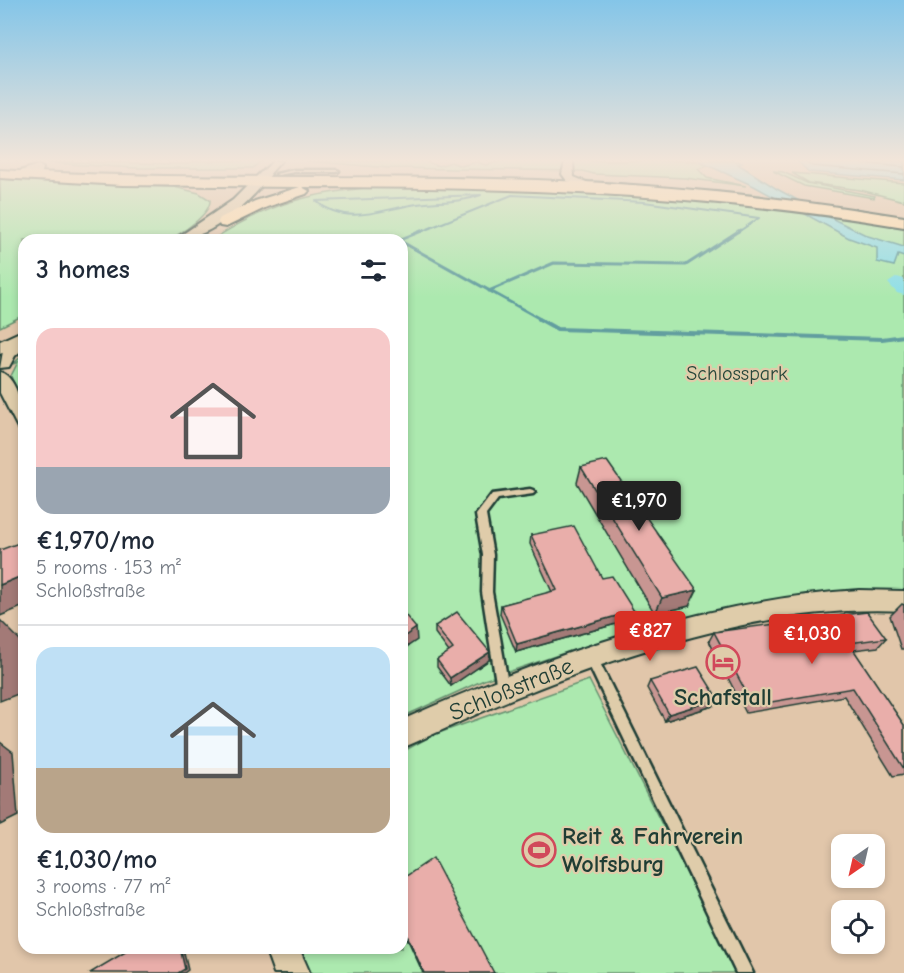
<!DOCTYPE html>
<html lang="en">
<head>
<meta charset="utf-8">
<style>
	body { margin:0; font-family:"Comic Neue",sans-serif; background:#f2f2f3; color:#1f2937; height:100vh; display:flex; flex-direction:column; font-size:22px; white-space:nowrap }
	* { box-sizing:border-box; margin:0 }
	p { font-size:20px; color:#747a83 }
	.icon { flex:none; width:33px; height:33px; fill:none; stroke:currentColor; stroke-width:2; stroke-linecap:round; stroke-linejoin:round }
	.map { position:relative; flex:1; overflow:hidden }
	.details { position:absolute; left:18px; top:234px; width:390px; height:720px; display:flex; flex-direction:column; background:#fff; border-radius:18px; box-shadow:0 3px 9px #0003 }
	.details>* { flex:none }
	.needle { width:39px; rotate:214deg }
	.fabs { position:absolute; left:831px; top:834px; display:grid; gap:12px }
	.fabs a { display:grid; place-items:center; width:54px; height:54px; border-radius:12px; background:#fff; box-shadow:0 3px 9px #0003; font-size:30px }
	.price { position:absolute; translate:-50% -51px; padding:0 14px; border-radius:6px; background:#d93025; color:#fff; font-size:20px; line-height:39px; filter:drop-shadow(0 2px 3px #0008) }
	.price::after { content:''; position:absolute; left:50%; top:36px; width:18px; height:14px; margin-left:-9px; background:inherit; clip-path:polygon(0 0,100% 0,50% 100%) }
	.price.selected { background:#222; color:#fff }
	ul { padding:0; list-style:none }
	li { display:grid; align-content:center; gap:12px; height:318px; padding:0 18px }
	li+li { border-top:2px solid #e0e1e3 }
	li span { display:grid; place-items:center; height:186px; border-radius:18px; color:#555 }
	li>.icon { margin-inline-start:auto }
	span .icon { width:108px; height:108px; fill:#fffc; stroke-width:1 }
	li b { font-size:26px }
	h2 { display:flex; justify-content:space-between; align-items:center; height:72px; padding:0 18px; font-size:26px }
	.map>svg:first-child { display:block }
	.green { fill:#ace9af; stroke:#669372; stroke-width:1.5 }
	.water { fill:#8edfe7; stroke:#629e9f; stroke-width:1.5 }
	.lines { fill:none; stroke-linecap:round; stroke-linejoin:round }
	.shore { stroke:#4b7e7c; stroke-width:1.5 }
	.stream-far2 { stroke:#629e9f; stroke-width:2 }
	.stream-far1 { stroke:#629e9f; stroke-width:3 }
	.stream { stroke:#629e9f; stroke-width:4 }
	.river { fill:#8edfe7; fill-rule:evenodd }
	.service-casing { stroke:#1f3d34; stroke-width:5 }
	.minor-casing { stroke:#1f3d34; stroke-width:4 }
	.tertiary-casing { stroke:#1f3d34; stroke-width:4 }
	.primary-casing { stroke:#1f3d34; stroke-width:4 }
	.service { fill:#dfccaa; fill-rule:evenodd }
	.minor { fill:#dfccaa; fill-rule:evenodd }
	.tertiary { fill:#dfccaa; fill-rule:evenodd }
	.primary { fill:#fddcac; fill-rule:evenodd }
	.wall { fill:#c89692; stroke:#1f3d34; stroke-width:1.5 }
	.shaded-wall { fill:#a37a77; stroke:#1f3d34; stroke-width:1.5 }
	.building { fill:#e9aeaa; stroke:#1f3d34; stroke-width:1.5 }
	.labels { text-anchor:middle; stroke-width:4.5; stroke-linejoin:round; paint-order:stroke }
	.park-label { font-size:20px; fill:#26463a; stroke:#dfccaa }
	.near-street-label { font-size:24px; fill:#1f3d34; stroke:#dfccaa }
	.near-poi-label { font-size:24px; font-weight:bold; fill:#1f3d34; stroke:#dfccaa }
</style>
</head>
<body>
<div class="map">
<svg width="904" height="973" viewBox="0 0 904 973">
	<rect width="100%" height="100%" fill="#e1c6aa"/>
	<filter id="ink" filterUnits="userSpaceOnUse"><feTurbulence type="fractalNoise" baseFrequency=".0167" numOctaves="2"/><feDisplacementMap in="SourceGraphic" scale="12" xChannelSelector="R" yChannelSelector="G"/><feConvolveMatrix kernelMatrix="1 2 1 2 8 2 1 2 1" color-interpolation-filters="sRGB"/></filter>
	<g filter="url(#ink)">
		<g class="green">
			<path d="M 15,161 L 184,164 L 197,161 L 261,161 L 253,168 L 136,168 Z"/>
			<path d="M 306,161 L 424,161 L 439,166 L 451,162 L 461,166 L 476,162 L 486,165 L 503,161 L 698,161 L 708,166 L 698,169 L 707,178 L 746,186 L 685,178 L 594,174 L 583,171 L 390,168 Z"/>
			<path d="M 773,171 L 783,172 L 807,183 L 875,196 L 874,198 L 804,186 Z"/>
			<path d="M 792,173 L 904,183 L 904,201 L 860,190 L 809,183 Z"/>
			<path d="M 0,179 L 174,187 L 199,193 L 210,200 C 211,214 180,235 167,240 C 152,245 133,234 120,240 L 24,240 L 24,315 L 0,327 Z"/>
			<path d="M 582,180 L 760,195 L 769,200 Z"/>
			<path d="M 378,187 C 553,188 731,196 904,228 L 904,592 L 764,602 L 647,626 L 600,644 L 573,650 L 484,680 L 402,717 L 402,240 L 212,240 C 267,204 312,192 378,187 Z"/>
			<path d="M 24,354 L 24,409 L 11,376 L 18,362 L 13,364 Z"/>
			<path d="M 589,680 L 737,973 L 306,973 L 295,948 L 402,948 L 402,752 L 433,735 Z"/>
		</g>
		<g class="water">
			<path d="M 698,161 L 738,161 L 742,163 L 738,164 L 777,189 L 831,218 L 868,236 L 904,247 L 904,257 L 898,255 L 894,266 L 877,262 L 877,248 L 849,238 L 754,186 Z"/>
			<path d="M 797,161 L 904,161 L 904,180 L 809,172 Z"/>
		</g>
		<g class="lines">
			<g class="shore">
				<path d="M 806,161 L 812,166 L 904,174"/>
				<path d="M 836,161 L 904,167"/>
			</g>
			<g class="stream-far2">
				<path d="M 481,195 C 460,203 439,201 417,204 C 382,209 347,227 316,201 Z"/>
				<path d="M 420,232 L 512,195 L 644,202 L 759,218 L 738,232"/>
			</g>
			<g class="stream-far1">
				<path d="M 399,240 L 424,230"/>
				<path d="M 402,242 L 542,320"/>
				<path d="M 489,291 L 554,263 L 686,265 L 740,230"/>
			</g>
			<path class="stream" d="M 539,319 L 557,329 L 882,339 L 904,336"/>
			<path class="river" d="M 897,277 L 904,279 L 904,295 L 897,293 L 888,283 Z"/>
			<defs>
				<g id="service">
					<path d="M 294,170 L 337,170 L 339,171 L 337,172 L 294,172 L 278,175 L 276,174 Z"/>
					<path d="M 530,489 L 533,490 L 535,492 L 533,494 L 498,499 L 486,515 L 493,555 L 492,592 L 509,689 L 507,693 L 503,695 L 499,693 L 497,689 L 482,592 L 483,555 L 476,515 L 492,494 Z"/>
					<path d="M 591,652 L 595,653 L 753,973 L 736,973 L 585,657 L 587,653 Z"/>
				</g>
				<g id="minor">
					<path d="M 273,161 L 281,161 L 268,176 L 262,176 L 262,172 Z"/>
					<path d="M 565,161 L 573,161 L 574,177 L 594,185 L 594,189 L 567,181 L 562,174 Z"/>
					<path d="M 38,165 L 43,168 L 42,172 L 13,178 L 8,175 Z"/>
					<path d="M 24,337 L 24,348 L 15,356 L 9,367 L 0,368 L 3,351 Z"/>
					<path d="M 0,372 C 18,377 24,414 24,430 L 18,428 L 0,393 Z"/>
					<path d="M 859,590 L 904,591 L 904,611 C 779,604 642,647 527,693 C 485,709 444,730 402,748 L 402,720 C 545,656 701,600 859,590 Z"/>
					<path d="M 265,948 L 299,948 L 310,973 L 274,973 Z"/>
				</g>
				<g id="tertiary">
					<path d="M 261,172 L 271,174 C 250,203 210,240 174,240 L 233,200 Z"/>
					<path d="M 24,330 L 24,342 L 0,354 L 0,341 Z"/>
				</g>
				<path id="primary" d="M 0,170 C 179,181 358,174 537,180 C 660,184 782,197 904,217 L 904,227 C 701,193 507,187 302,187 L 309,191 L 306,194 L 267,207 L 226,227 L 220,226 L 218,222 L 220,218 L 255,201 L 300,187 L 122,185 L 0,178 Z"/>
			</defs>
			<use href="#service" class="service-casing"/>
			<use href="#minor" class="minor-casing"/>
			<use href="#tertiary" class="tertiary-casing"/>
			<use href="#primary" class="primary-casing"/>
			<use href="#service" class="service"/>
			<use href="#minor" class="minor"/>
			<use href="#tertiary" class="tertiary"/>
			<use href="#primary" class="primary"/>
		</g>
		<g class="wall">
			<path d="M 581,467 L 689,606 L 655,614 L 577,483 Z"/>
			<path d="M 531,535 L 602,578 L 630,620 L 516,652 L 500,614 L 501,605 L 552,592 L 530,544 Z"/>
			<path d="M 902,604 L 904,605 L 904,649 L 901,649 L 890,616 Z"/>
			<path d="M 435,626 L 489,660 L 451,686 L 437,667 L 437,660 L 449,652 L 435,633 Z"/>
			<path d="M 714,632 L 886,638 L 878,647 L 853,650 L 904,725 L 904,774 L 893,776 L 844,696 L 746,713 L 709,641 Z"/>
			<path d="M 650,681 L 713,706 L 665,721 L 647,688 Z"/>
			<path d="M 402,879 L 494,973 L 423,973 L 402,927 Z"/>
		</g>
		<g class="shaded-wall">
			<path d="M 24,575 L 24,606 L 0,616 L 0,585 Z"/>
			<path d="M 697,590 L 689,606 L 655,614 L 662,598 Z"/>
			<path d="M 634,611 L 630,620 L 516,652 L 517,644 Z"/>
			<path d="M 0,620 L 20,640 L 23,692 L 0,701 Z"/>
			<path d="M 416,628 L 417,640 L 402,650 L 402,638 Z"/>
			<path d="M 490,652 L 489,660 L 451,686 L 450,678 Z"/>
			<path d="M 718,699 L 713,706 L 665,721 L 669,714 Z"/>
			<path d="M 0,742 L 13,752 L 18,816 L 0,825 Z"/>
			<path d="M 180,948 L 183,948 L 188,970 L 184,973 L 178,973 Z"/>
		</g>
		<g class="building">
			<path d="M 607,461 L 697,590 L 662,598 L 581,467 Z"/>
			<path d="M 574,526 L 602,578 L 612,576 L 634,611 L 517,644 L 501,605 L 557,590 L 531,535 Z"/>
			<path d="M 24,541 L 24,575 L 0,585 L 0,550 Z"/>
			<path d="M 402,611 L 416,628 L 402,638 Z"/>
			<path d="M 457,612 L 490,652 L 450,678 L 437,660 L 453,649 L 435,626 Z"/>
			<path d="M 867,612 L 886,638 L 849,643 L 904,725 L 904,769 L 853,688 L 753,705 L 714,632 Z"/>
			<path d="M 698,667 L 718,699 L 669,714 L 650,681 Z"/>
			<path d="M 433,858 L 494,973 L 424,973 L 402,924 L 402,879 Z"/>
			<path d="M 132,948 L 180,948 L 185,969 L 178,973 L 90,973 Z"/>
		</g>
	</g>
	<linearGradient id="sky" x2="0" y2="1"><stop stop-color="#84c5e8"/><stop offset="0.54" stop-color="#f2e5d9"/><stop offset="1" stop-color="#f2e5d9" stop-opacity="0"/></linearGradient>
	<rect width="904" height="297" fill="url(#sky)"/>
	<defs>
		<symbol id="hotel-ring" viewBox="-11 -11 22 22"><circle r="9.5" fill="#dfccaa" stroke="#d1495b" stroke-width="1.5"/><path d="M-6-4.5h1.5V1H6V5H4.5V3h-9V5H-6ZM-4 0a1.8 1.8 0 1 1 3.6 0ZM.5 0V-2.5h3Q6-2.5 6 0Z" fill="#d1495b"/></symbol>
		<symbol id="stadium-ring" viewBox="-11 -11 22 22"><circle r="9.5" fill="#dfccaa" stroke="#d1495b" stroke-width="1.5"/><path d="M0-5a6.5 5 0 1 0 0 10a6.5 5 0 1 0 0-10ZM-3.5-1.8h7v3.6h-7Z" fill="#d1495b"/></symbol>
	</defs>
	<g fill-rule="evenodd">
		<use href="#hotel-ring" x="704" y="643" width="38" height="38"/>
		<use href="#stadium-ring" x="520" y="831" width="38" height="38"/>
	</g>
	<g class="labels">
		<g class="park-label">
			<text x="737" y="380">Schlosspark</text>
		</g>
		<g class="near-street-label">
			<text transform="translate(511 689) rotate(-22)" y="8">Schloßstraße</text>
		</g>
		<g class="near-poi-label">
			<text x="723" y="705">Schafstall</text>
			<text x="562" y="844" text-anchor="start">Reit &amp; Fahrverein<tspan x="562" dy="28">Wolfsburg</tspan></text>
		</g>
	</g>
</svg>
<div class="fabs">
<a><svg class="needle" viewBox="-14 -14 28 28"><path d="M0-13l5 13h-10z" fill="#e53935"/><path d="M0 13l5-13h-10z" fill="#747a83"/></svg></a>
<a><svg class="icon" aria-label="locate" viewBox="0 0 24 24"><circle cx="12" cy="12" r="6"/><path d="M12 2v4M12 18v4M2 12h4M18 12h4"/></svg></a>
</div>
<b class="price selected" style="left:639px;top:532px">€1,970</b>
<b class="price" style="left:650px;top:662px">€827</b>
<b class="price" style="left:812px;top:665px">€1,030</b>
<section class="details">
<h2>3 homes<svg class="icon" aria-label="filters" viewBox="0 0 24 24"><path d="M4 7h16M4 17h16"/><circle cx="9" cy="7" r="2"/><circle cx="15" cy="17" r="2"/></svg></h2>
<ul>
<li><span style="background:linear-gradient(#f6c9c9 75%,#9aa5b1 0)"><svg class="icon" aria-label="home" viewBox="0 0 24 24"><path d="M3 11l9-7 9 7M6 9v11h12V9"/></svg></span><div><b>€1,970/mo</b><p>5 rooms · 153 m²</p><p>Schloßstraße</p></div></li>
<li><span style="background:linear-gradient(#bfe0f5 65%,#b9a48a 0)"><svg class="icon" aria-label="home" viewBox="0 0 24 24"><path d="M3 11l9-7 9 7M6 9v11h12V9"/></svg></span><div><b>€1,030/mo</b><p>3 rooms · 77 m²</p><p>Schloßstraße</p></div></li>
</ul>
</section>
</div>
</body>
</html>
